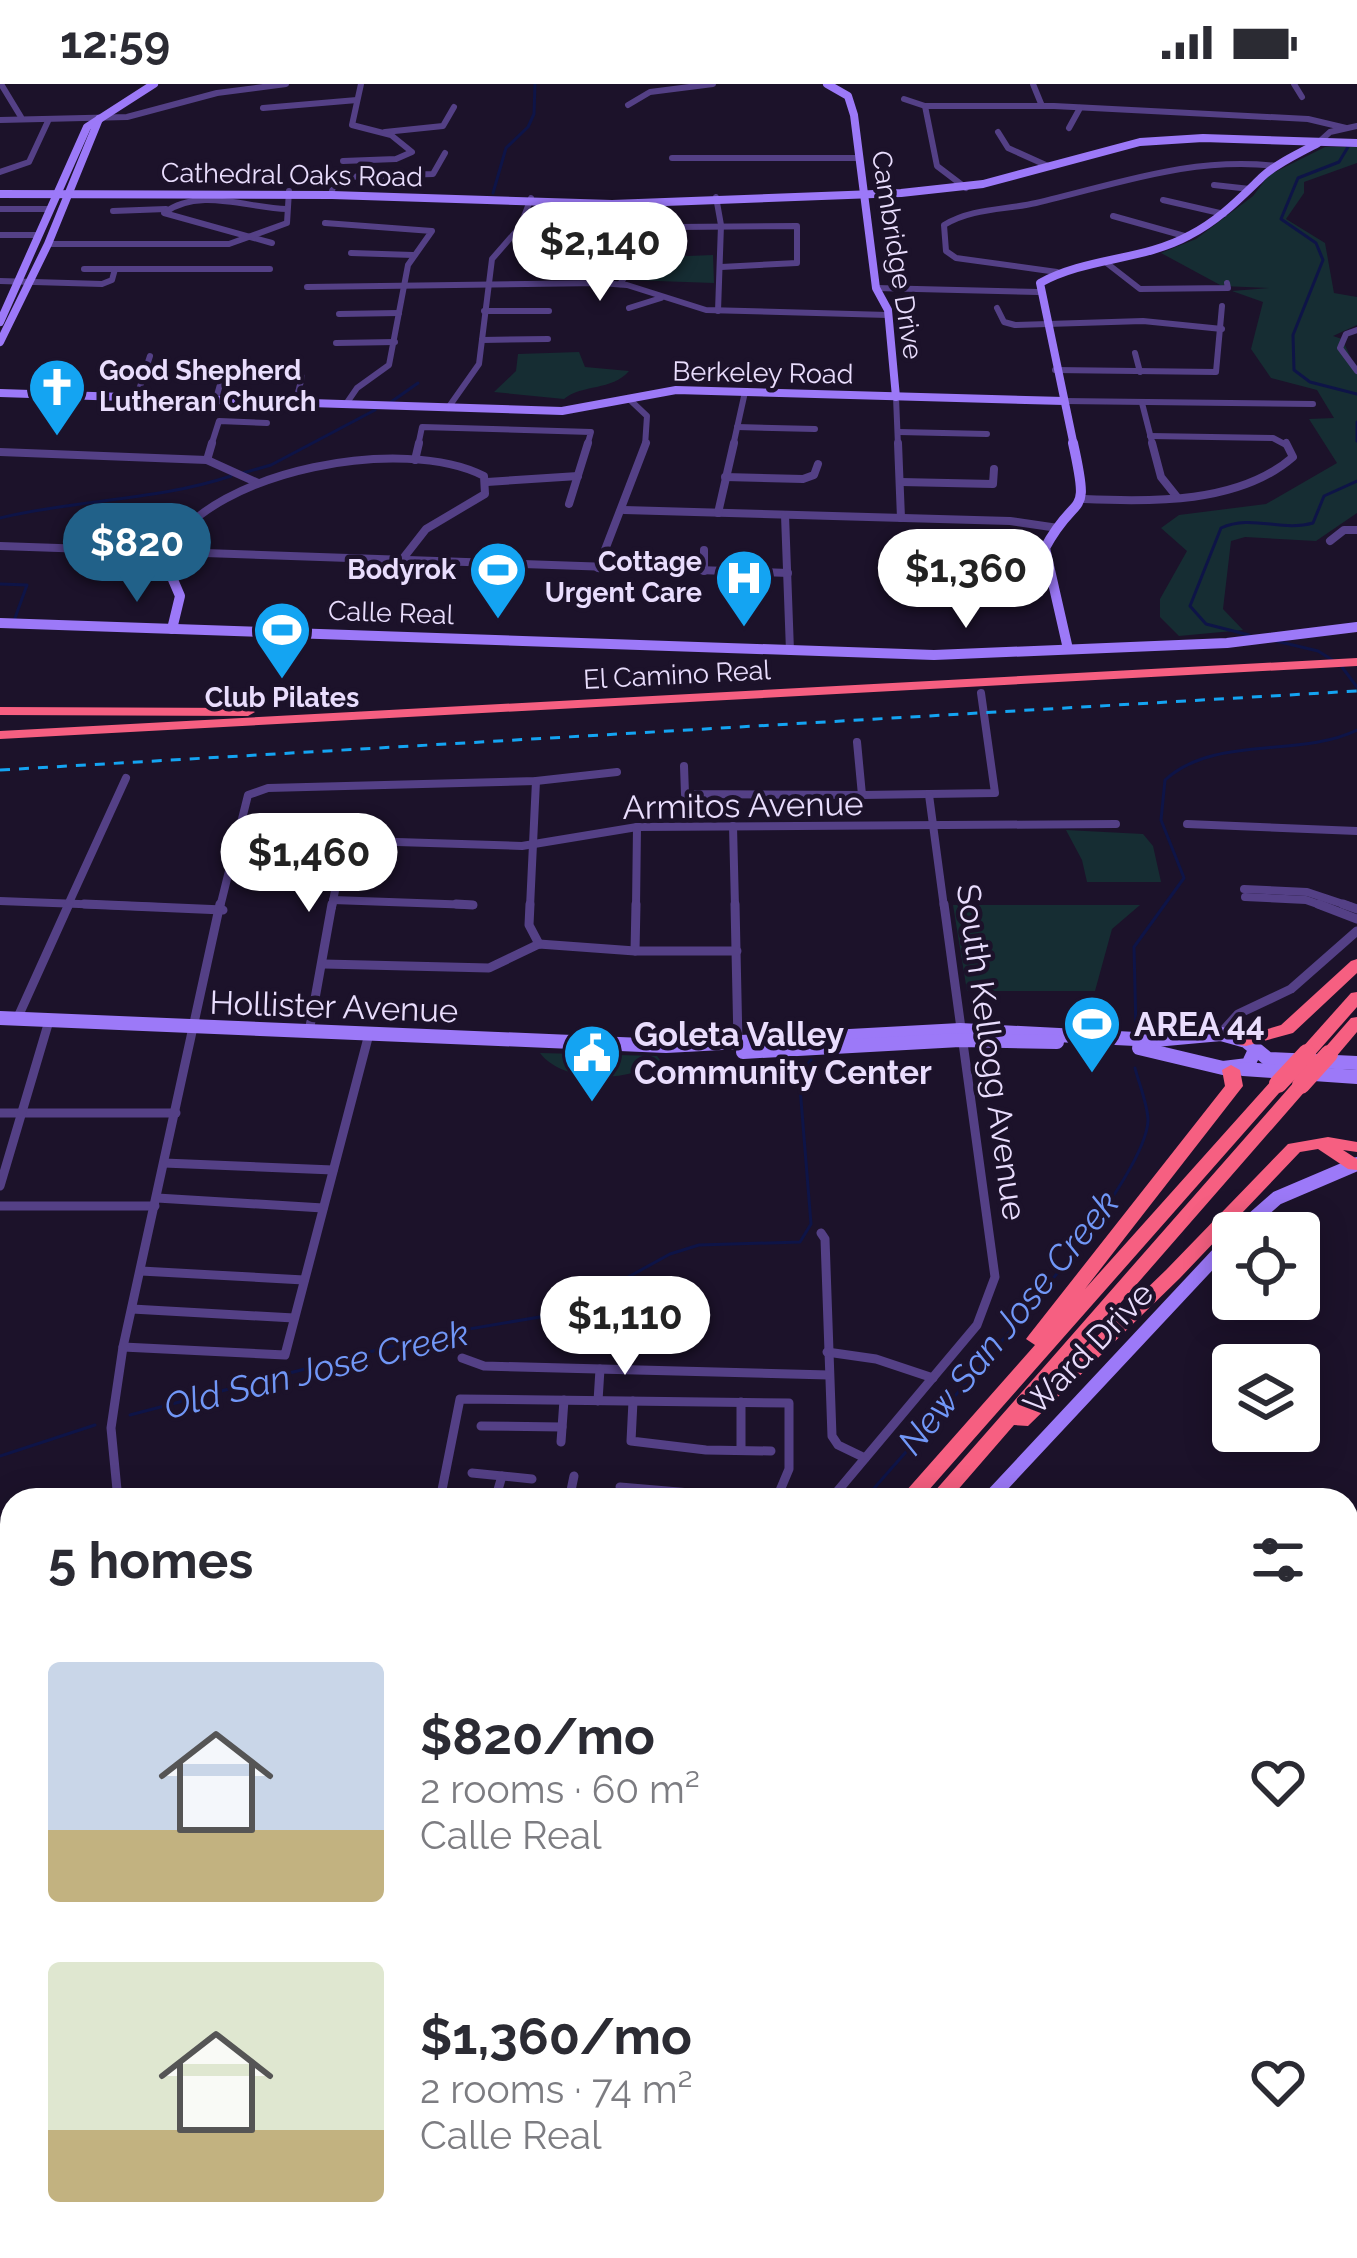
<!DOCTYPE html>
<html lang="en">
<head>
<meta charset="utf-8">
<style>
	body { margin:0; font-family:Raleway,sans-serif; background:#f2f2f3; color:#2b2b33; height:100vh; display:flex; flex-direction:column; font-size:45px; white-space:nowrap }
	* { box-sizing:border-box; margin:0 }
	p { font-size:39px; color:#7c7c81 }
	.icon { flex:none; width:66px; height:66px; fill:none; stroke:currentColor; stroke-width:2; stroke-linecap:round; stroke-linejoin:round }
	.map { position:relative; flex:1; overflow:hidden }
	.details { position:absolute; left:0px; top:1404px; width:1359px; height:771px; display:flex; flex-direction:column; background:#fff; border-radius:36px 36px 0 0; box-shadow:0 6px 30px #0003 }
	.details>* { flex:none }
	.fabs { position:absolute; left:1212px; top:1128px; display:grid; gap:24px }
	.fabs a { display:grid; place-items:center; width:108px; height:108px; border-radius:12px; background:#fff; box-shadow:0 6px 30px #0003; font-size:60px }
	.price { position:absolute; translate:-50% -102px; padding:0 27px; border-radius:42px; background:#fff; color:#222; font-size:39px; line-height:78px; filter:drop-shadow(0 3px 6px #0008) }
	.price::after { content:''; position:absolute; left:50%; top:72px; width:36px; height:27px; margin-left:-18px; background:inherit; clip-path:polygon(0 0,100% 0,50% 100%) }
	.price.on { background:#216189; color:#fff }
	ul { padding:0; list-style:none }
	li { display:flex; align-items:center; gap:36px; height:300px; padding:0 48px }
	li span { display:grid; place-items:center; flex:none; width:336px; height:240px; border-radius:12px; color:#555 }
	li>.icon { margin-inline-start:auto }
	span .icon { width:144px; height:144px; fill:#fffc; stroke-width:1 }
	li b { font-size:51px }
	h2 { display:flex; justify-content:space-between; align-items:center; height:144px; padding:0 48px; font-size:51px }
	.status { display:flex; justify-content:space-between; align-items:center; height:84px; padding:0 60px; background:#fff; direction:ltr }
	.status svg { height:33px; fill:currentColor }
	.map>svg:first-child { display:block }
	.green { fill:#162d33 }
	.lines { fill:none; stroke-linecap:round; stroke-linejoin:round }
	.stream-far1 { stroke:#0e1447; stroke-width:3 }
	.stream { stroke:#0e1447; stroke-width:4.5 }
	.street-far3 { stroke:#544086; stroke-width:6 }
	.street-far2 { stroke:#544086; stroke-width:8 }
	.street-far1 { stroke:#544086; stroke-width:9 }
	.street { stroke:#544086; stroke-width:12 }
	.secondary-far3 { stroke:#9c79f8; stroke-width:8 }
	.secondary-far2 { stroke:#9c79f8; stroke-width:10 }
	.secondary-far1 { stroke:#9c79f8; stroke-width:14 }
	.secondary { stroke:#9c79f8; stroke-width:18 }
	.highway { fill:#f65f81; fill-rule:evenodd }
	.rail { stroke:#14a4f2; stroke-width:3; stroke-dasharray:10 9; stroke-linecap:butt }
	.highway-bridge { stroke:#f65f81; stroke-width:18 }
	.labels { text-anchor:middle; stroke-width:9; stroke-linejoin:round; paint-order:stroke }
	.far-street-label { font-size:27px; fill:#e9ddfd; stroke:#1c122a }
	.far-poi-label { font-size:27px; font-weight:bold; fill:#e9ddfd; stroke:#1c122a; text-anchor:end }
	.street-label { font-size:33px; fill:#e9ddfd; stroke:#1c122a }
	.poi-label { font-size:33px; font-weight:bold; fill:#e9ddfd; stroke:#1c122a; text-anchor:start }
	.water-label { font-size:36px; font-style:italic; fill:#7197f7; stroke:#1c122a }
</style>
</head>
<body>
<div class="status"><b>12:59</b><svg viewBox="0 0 49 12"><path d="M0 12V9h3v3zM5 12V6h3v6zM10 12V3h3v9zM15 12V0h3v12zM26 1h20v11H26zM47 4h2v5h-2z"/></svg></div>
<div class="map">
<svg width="1357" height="2174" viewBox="0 0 1357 2174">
	<rect width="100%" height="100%" fill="#1c122a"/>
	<g class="green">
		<path d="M 1325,63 L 1357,63 L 1357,79 L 1304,98 L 1304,109 L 1286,135 L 1325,159 L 1334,209 L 1357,213 L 1357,241 L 1333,252 L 1342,255 L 1357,287 L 1357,429 L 1316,457 L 1245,453 L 1231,457 L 1223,525 L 1243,546 L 1179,552 L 1160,533 L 1160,515 L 1187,467 L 1161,444 L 1179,431 L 1266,420 L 1337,379 L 1309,335 L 1334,334 L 1317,306 L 1271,294 L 1251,265 L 1263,218 L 1232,207 L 1269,204 L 1222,202 L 1161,169 L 1196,155 L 1253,112 L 1269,91 Z"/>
		<path d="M 587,123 L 605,123 L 603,133 L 652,130 L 653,157 L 638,157 L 636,168 L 611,171 L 619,178 L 617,195 L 586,194 L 585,157 L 553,158 L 559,131 L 584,131 Z"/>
		<path d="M 713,171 L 714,199 L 629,196 L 638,174 Z"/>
		<path d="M 579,268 L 585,283 L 629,287 C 612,307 582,300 564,315 L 494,308 L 516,287 L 518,270 Z"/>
		<path d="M 1066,746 L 1143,750 L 1153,762 L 1161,798 L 1087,798 L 1082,776 Z"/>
		<path d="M 953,821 L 1140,821 L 1112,845 L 1095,907 L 967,907 Z"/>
		<path d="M 540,969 L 657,972 L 660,976 C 632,999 563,1000 540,969 Z"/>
	</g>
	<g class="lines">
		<g class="stream-far1">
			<path d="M 1348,63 L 1339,78 L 1298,94 L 1281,135 L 1316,159 L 1323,176 L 1293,251 L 1294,286 L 1310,298 L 1357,310"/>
			<path d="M 493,109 L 506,64 L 528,43 L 534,30 L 535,0"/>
			<path d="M 391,318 L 418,299"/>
			<path d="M 1357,338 L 1357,357"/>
			<path d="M 243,389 L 271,381 L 375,326"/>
			<path d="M 0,434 C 77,415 156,417 231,392"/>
			<path d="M 0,500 L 27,501 L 15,534"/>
			<path d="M 1249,551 L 1206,540 L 1190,522 L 1221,444 C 1251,430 1282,448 1313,439 L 1324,412 L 1357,397"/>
			<path d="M 1276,557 L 1318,567 L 1334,577"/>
			<path d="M 1342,583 L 1357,603"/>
			<path d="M 1136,947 L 1134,863 L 1184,794 L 1161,736 L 1165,696 C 1214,651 1300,674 1357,646"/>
			<path d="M 130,1331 L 434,1251 L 563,1229 L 670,1170 L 699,1161 L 800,1158 L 811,1140 L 799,991 L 811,976"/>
			<path d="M 0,1372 L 95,1341"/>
			<path d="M 864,1416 C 920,1350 1144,1109 1148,1037 C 1148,1021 1139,1000 1135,984"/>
		</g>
		<path class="stream" d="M 174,2174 L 185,2163"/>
		<g class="street-far3">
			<path d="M 1,0 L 21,33"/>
			<path d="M 1033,0 L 1042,22"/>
			<path d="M 1294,0 L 1302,13"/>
			<path d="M 904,15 L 925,22 L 937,82 L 966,104"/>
			<path d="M 628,21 L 650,8 L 713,0"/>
			<path d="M 925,22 L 1054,22 L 1308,35 L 1346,44"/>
			<path d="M 263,24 L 357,16"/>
			<path d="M 0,36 L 127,33 L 217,9 L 286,0"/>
			<path d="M 1069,44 L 1080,24"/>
			<path d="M 385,48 L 443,42 L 454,23"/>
			<path d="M 998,48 L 1008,64 L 1048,82"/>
			<path d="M 1319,58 L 1330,48 L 1357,42"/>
			<path d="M 672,74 L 859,74"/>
			<path d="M 343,77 L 396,75 L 412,68 L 391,51 L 352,41 L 361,0"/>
			<path d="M 0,88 L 29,78 L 49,35"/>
			<path d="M 1214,101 L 1250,105"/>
			<path d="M 332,107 L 335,96 L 345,93 L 433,90 L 445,69"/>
			<path d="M 716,113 L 721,141 L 718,227"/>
			<path d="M 1163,116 L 1224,130"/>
			<path d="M 0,125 L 51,125"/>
			<path d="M 113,127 L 166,125"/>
			<path d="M 1113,132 L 1188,153"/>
			<path d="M 325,139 L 432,147 L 408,181 L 389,281 L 357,304 L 346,320"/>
			<path d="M 675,143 L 797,142 L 797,179 L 721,183"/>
			<path d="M 0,151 L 39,151"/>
			<path d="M 272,159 L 164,129 C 199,103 247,124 287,125"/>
			<path d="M 48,160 L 229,160 L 287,139 L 289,107"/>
			<path d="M 351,169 L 413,171"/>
			<path d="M 1104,177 L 1140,205 L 1228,204 L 1227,199"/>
			<path d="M 84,185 L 270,185"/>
			<path d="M 1057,188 L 956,174 L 946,167 L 944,141 C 972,124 1005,126 1036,119 C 1118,100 1191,72 1277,82"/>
			<path d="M 0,197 L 102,200 L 112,196 L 115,185"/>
			<path d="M 620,200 L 626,191 L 627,172"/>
			<path d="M 307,203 L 600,199 L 627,201 L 706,226 L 888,231"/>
			<path d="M 876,204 L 1038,208"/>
			<path d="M 629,224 L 661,214"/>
			<path d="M 997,224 L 1004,238 L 1015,241 L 1143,237 L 1222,245"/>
			<path d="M 484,227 L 549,227"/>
			<path d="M 339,230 L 399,229"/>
			<path d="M 1357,246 L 1346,250 L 1340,264 L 1357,287"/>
			<path d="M 482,256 L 548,255"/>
			<path d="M 336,259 L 395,258"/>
			<path d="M 1135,269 L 1140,288"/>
			<path d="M 1055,286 L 1216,288 L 1222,222"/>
			<path d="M 896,313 L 898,362"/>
			<path d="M 136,315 L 150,272"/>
			<path d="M 629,315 L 647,332 L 645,362"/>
			<path d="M 1064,317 L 1313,320"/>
			<path d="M 215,318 L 223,290"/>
			<path d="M 1142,319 L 1153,362"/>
			<path d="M 295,320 L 302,293"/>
			<path d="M 448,324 L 479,280 L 492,175 L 520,143 L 531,114"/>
			<path d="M 737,343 L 815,345"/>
			<path d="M 899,348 L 987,350"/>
			<path d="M 1150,352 L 1273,354 L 1288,362"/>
			<path d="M 211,362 L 219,337 L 267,339"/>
			<path d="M 418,362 L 422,343 L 591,348 L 587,362"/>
			<path d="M 733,362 L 745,308"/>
		</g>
		<g class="street-far2">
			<path d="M 212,359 L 207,376 L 258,399"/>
			<path d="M 898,359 L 901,434"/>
			<path d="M 1152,359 L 1161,393 L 1177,413"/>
			<path d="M 0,368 L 207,376"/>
			<path d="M 415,376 L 419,359"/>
			<path d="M 725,393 L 803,395 L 814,391 L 818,380"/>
			<path d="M 487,398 L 578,392"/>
			<path d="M 901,398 L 993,400 L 994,385"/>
			<path d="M 1084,415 C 1152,418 1239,420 1293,373 L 1286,359"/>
			<path d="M 569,420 L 588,359"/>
			<path d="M 624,426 L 1010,437 L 1058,444"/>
			<path d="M 718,429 L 734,359"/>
			<path d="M 785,431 L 790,567"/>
			<path d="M 1330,457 L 1344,446 L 1357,446"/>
			<path d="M 0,462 L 788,489"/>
			<path d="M 704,466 L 704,487"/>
			<path d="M 173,469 L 168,466 C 215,385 404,351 484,392 L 485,410 L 426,445 L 401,477"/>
			<path d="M 598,484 L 646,359"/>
			<path d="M 857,658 L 862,711 L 995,709 L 981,609"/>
			<path d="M 684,682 L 685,710 L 862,711"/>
			<path d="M 929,711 L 944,823"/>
			<path d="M 1187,740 L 1357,747"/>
			<path d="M 733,742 L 735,823"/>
			<path d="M 300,755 L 522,762 L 637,743 L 1116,740"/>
			<path d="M 1244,805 L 1307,808 L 1352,823"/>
			<path d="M 1245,813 L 1306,816 L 1326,823"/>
			<path d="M 333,816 L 473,821"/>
			<path d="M 0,817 L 158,823"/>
			<path d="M 67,823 L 126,694"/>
			<path d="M 220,823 L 248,711 L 268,704 L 536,697 L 617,688"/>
			<path d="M 332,823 L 344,757"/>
			<path d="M 530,823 L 536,697"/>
			<path d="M 636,823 L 637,743"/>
		</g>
		<g class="street-far1">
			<path d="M 84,820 L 223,826"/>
			<path d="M 456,820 L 473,821"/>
			<path d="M 530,820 L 529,841 L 539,860"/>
			<path d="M 735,820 L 738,959"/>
			<path d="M 1318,820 L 1357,835"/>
			<path d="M 1343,820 L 1357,825"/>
			<path d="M 635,867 L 636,820"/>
			<path d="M 324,880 L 489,884 L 539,860 L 635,867 L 737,867"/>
			<path d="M 17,935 L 69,820"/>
			<path d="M 309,948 L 332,820"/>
			<path d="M 1220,950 L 1238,930 L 1291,905 L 1357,847"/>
			<path d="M 0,1029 L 176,1029"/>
			<path d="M 164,1079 L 333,1086"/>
			<path d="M 0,1102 L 49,937"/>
			<path d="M 157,1114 L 323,1124"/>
			<path d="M 0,1122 L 155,1122"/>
			<path d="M 821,1149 L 825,1155 L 832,1352 L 838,1361 L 865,1374"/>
			<path d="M 141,1187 L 304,1196"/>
			<path d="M 132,1225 L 294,1234"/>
			<path d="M 123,1263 L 285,1271 L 369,950"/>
			<path d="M 827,1268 L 876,1275 L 933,1294"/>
			<path d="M 462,1274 L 484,1282 L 829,1291"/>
			<path d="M 598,1317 L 600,1285"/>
			<path d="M 633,1317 L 631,1357 L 706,1366 L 771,1367"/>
			<path d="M 741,1318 L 741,1366"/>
			<path d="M 481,1342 L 562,1343"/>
			<path d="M 561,1358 L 564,1316"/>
			<path d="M 472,1389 L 532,1395"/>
			<path d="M 620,1403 L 749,1414"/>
			<path d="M 118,1416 L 111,1344 L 123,1263 L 220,820"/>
			<path d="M 440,1416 L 460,1315 L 789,1319 L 789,1385 L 776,1416"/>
			<path d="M 495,1416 L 502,1392"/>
			<path d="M 569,1416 L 574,1392"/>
			<path d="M 830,1416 L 977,1241 L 995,1193 L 944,820"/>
		</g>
		<g class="street">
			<path d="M 734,1413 L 749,1414"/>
			<path d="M 0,1533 L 12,1533"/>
			<path d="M 1347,1597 L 1357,1597"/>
			<path d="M 0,2080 L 12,2080"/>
			<path d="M 760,2163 L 768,2174"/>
			<path d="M 416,2174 L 441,2163"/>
		</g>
		<g class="secondary-far3">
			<path d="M 827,0 L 848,12 L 854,31 L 876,204 L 888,226 L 896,313"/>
			<path d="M 0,110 L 332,111 L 612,120 L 901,109 L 983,100 L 1140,58 L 1203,54 L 1357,59"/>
			<path d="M 0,238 L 87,43 L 154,0"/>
			<path d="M 0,258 L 48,160 L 99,35"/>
			<path d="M 0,309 L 562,327 L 676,306 L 1064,317"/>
			<path d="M 1074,362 L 1040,199 C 1087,173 1143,177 1190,151 C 1219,136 1239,115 1262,93 C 1277,79 1300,69 1318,59"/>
		</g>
		<g class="secondary-far2">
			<path d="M 0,539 L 934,571 L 1227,559 L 1357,543"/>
			<path d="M 172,545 L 180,512 L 168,484 L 173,469"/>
			<path d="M 1068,565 L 1045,464 C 1077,404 1091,440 1073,359"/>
		</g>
		<g class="secondary-far1">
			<path d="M 0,934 L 666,962 L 960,946 L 1155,956 L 1221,950 L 1246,957 L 1268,975 L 1357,979"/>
			<path d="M 1139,964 L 1223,984 L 1248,981 L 1255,966"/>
			<path d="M 743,968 L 960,956 L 1057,958"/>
			<path d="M 1243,985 L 1357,993"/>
			<path d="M 1237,1149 L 1277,1114 L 1357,1080"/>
			<path d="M 988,1416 L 1233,1154"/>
		</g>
		<path class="secondary" d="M 856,2163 L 856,2174"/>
		<g class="highway">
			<path d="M 1357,574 L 1357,582 L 0,655 L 0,647 Z"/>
			<path d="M 0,623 L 248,624 L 255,628 L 248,632 L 0,631 Z"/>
			<path d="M 1357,875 L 1357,889 L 1293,949 L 1246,962 L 1240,961 L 1237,957 L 1240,953 L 1281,941 L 1351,877 Z"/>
			<path d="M 1357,908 L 1357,923 L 1313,973 L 1301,973 L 1298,969 L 1301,965 L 1351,909 Z"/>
			<path d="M 1357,933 L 1357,948 L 1335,974 L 1323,974 L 1320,970 L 1323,966 L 1351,934 Z"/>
			<path d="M 1231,981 L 1240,986 L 1243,1002 L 1085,1205 L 1272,996 L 1278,995 L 1287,1000 L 920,1416 L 898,1416 L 1035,1261 L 1026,1255 L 1029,1251 L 1225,1002 L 1222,986 Z"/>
			<path d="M 1301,996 L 1307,997 L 1310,1001 L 1307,1005 L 1061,1287 L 1166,1186 L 1288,1060 L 1328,1053 L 1357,1058 L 1357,1068 L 1343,1066 L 1357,1075 L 1357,1086 L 1348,1085 L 1318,1065 L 1300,1068 L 1180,1194 L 1028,1342 L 1014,1341 L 949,1416 L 927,1416 L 1295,997 Z"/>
			<path d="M 228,2163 L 258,2163 L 252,2174 L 222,2174 Z"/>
			<path d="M 265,2163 L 294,2163 L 288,2174 L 259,2174 Z"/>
		</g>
		<path class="rail" d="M 0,686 L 1357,607"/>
		<g class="highway-bridge">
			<path d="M 1278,1000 L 1307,969"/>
			<path d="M 1301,1001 L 1329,970"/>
		</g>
	</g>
	<defs>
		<symbol id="church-pin" viewBox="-11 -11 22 30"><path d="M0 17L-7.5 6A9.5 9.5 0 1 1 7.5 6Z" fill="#14a4f2" stroke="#1c122a"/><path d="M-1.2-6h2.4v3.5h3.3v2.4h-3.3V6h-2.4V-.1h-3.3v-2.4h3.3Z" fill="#fff"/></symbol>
		<symbol id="stadium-pin" viewBox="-11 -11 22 30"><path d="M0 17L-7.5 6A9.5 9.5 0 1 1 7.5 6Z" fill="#14a4f2" stroke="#1c122a"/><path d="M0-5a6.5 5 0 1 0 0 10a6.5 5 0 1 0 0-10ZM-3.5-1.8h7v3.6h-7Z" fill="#fff"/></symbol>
		<symbol id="hospital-pin" viewBox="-11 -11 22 30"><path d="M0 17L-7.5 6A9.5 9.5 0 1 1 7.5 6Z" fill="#14a4f2" stroke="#1c122a"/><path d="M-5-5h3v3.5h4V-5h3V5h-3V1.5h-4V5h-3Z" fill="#fff"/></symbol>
		<symbol id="civic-pin" viewBox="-11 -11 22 30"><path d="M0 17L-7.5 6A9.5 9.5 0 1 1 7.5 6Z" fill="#14a4f2" stroke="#1c122a"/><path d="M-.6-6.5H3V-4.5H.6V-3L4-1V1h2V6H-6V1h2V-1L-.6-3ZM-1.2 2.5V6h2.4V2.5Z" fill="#fff"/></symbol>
	</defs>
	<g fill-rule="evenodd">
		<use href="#church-pin" x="24" y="270" width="66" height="90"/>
		<use href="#stadium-pin" x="465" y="453" width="66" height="90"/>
		<use href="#hospital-pin" x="711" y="461" width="66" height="90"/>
		<use href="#stadium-pin" x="249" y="513" width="66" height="90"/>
		<use href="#stadium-pin" x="1059" y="907" width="66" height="90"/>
		<use href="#civic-pin" x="559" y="936" width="66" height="90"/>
	</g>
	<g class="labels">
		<g class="far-street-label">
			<text transform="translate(292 91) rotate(1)" y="9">Cathedral Oaks Road</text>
			<text transform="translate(897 171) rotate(81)" y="9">Cambridge Drive</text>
			<text transform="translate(763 289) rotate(1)" y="9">Berkeley Road</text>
			<text transform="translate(391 529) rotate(2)" y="9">Calle Real</text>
			<text transform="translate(677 591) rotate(-3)" y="9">El Camino Real</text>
		</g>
		<g class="far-poi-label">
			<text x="99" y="296" text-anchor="start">Good Shepherd<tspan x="99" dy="31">Lutheran Church</tspan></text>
			<text x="702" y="487">Cottage<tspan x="702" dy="31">Urgent Care</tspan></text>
			<text x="456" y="495">Bodyrok</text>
			<text x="282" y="623" text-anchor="middle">Club Pilates</text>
		</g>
		<g class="street-label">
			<text transform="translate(743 721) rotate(-1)" y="12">Armitos Avenue</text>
			<text transform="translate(334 922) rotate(2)" y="12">Hollister Avenue</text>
			<text transform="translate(992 968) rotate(82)" y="12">South Kellogg Avenue</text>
			<text transform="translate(1088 1264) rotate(-46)" y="12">Ward Drive</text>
		</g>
		<g class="poi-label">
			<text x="1134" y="952">AREA 44</text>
			<text x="634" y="962">Goleta Valley<tspan x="634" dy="38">Community Center</tspan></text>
		</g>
		<g class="water-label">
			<text transform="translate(1008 1238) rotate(-51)" y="13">New San Jose Creek</text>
			<text transform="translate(316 1285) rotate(-14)" y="13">Old San Jose Creek</text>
		</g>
	</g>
</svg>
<div class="fabs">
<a><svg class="icon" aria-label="locate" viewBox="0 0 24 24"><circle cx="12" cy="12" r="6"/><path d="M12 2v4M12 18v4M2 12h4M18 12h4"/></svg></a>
<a><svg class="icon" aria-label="layers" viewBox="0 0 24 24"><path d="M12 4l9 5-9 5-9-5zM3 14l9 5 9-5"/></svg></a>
</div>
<b class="price" style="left:600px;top:220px">$2,140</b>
<b class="price on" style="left:137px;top:521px">$820</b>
<b class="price" style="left:966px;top:547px">$1,360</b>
<b class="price" style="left:309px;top:831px">$1,460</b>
<b class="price" style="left:625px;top:1294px">$1,110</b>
<section class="details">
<h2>5 homes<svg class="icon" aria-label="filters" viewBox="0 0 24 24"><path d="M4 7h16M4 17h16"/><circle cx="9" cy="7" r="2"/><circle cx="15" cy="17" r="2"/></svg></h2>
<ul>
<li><span style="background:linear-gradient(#c9d6e8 70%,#c2b280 0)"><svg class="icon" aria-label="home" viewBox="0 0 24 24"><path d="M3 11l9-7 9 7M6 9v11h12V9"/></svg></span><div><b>$820/mo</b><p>2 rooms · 60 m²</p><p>Calle Real</p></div><svg class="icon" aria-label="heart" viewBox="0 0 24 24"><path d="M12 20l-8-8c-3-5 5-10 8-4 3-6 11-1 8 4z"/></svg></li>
<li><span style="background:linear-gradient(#dfe7d0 70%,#c2b280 0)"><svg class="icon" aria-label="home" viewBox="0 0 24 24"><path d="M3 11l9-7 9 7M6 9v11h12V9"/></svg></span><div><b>$1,360/mo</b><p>2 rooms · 74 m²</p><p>Calle Real</p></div><svg class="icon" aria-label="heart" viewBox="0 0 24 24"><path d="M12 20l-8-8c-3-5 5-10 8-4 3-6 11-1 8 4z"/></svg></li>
</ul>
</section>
</div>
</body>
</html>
